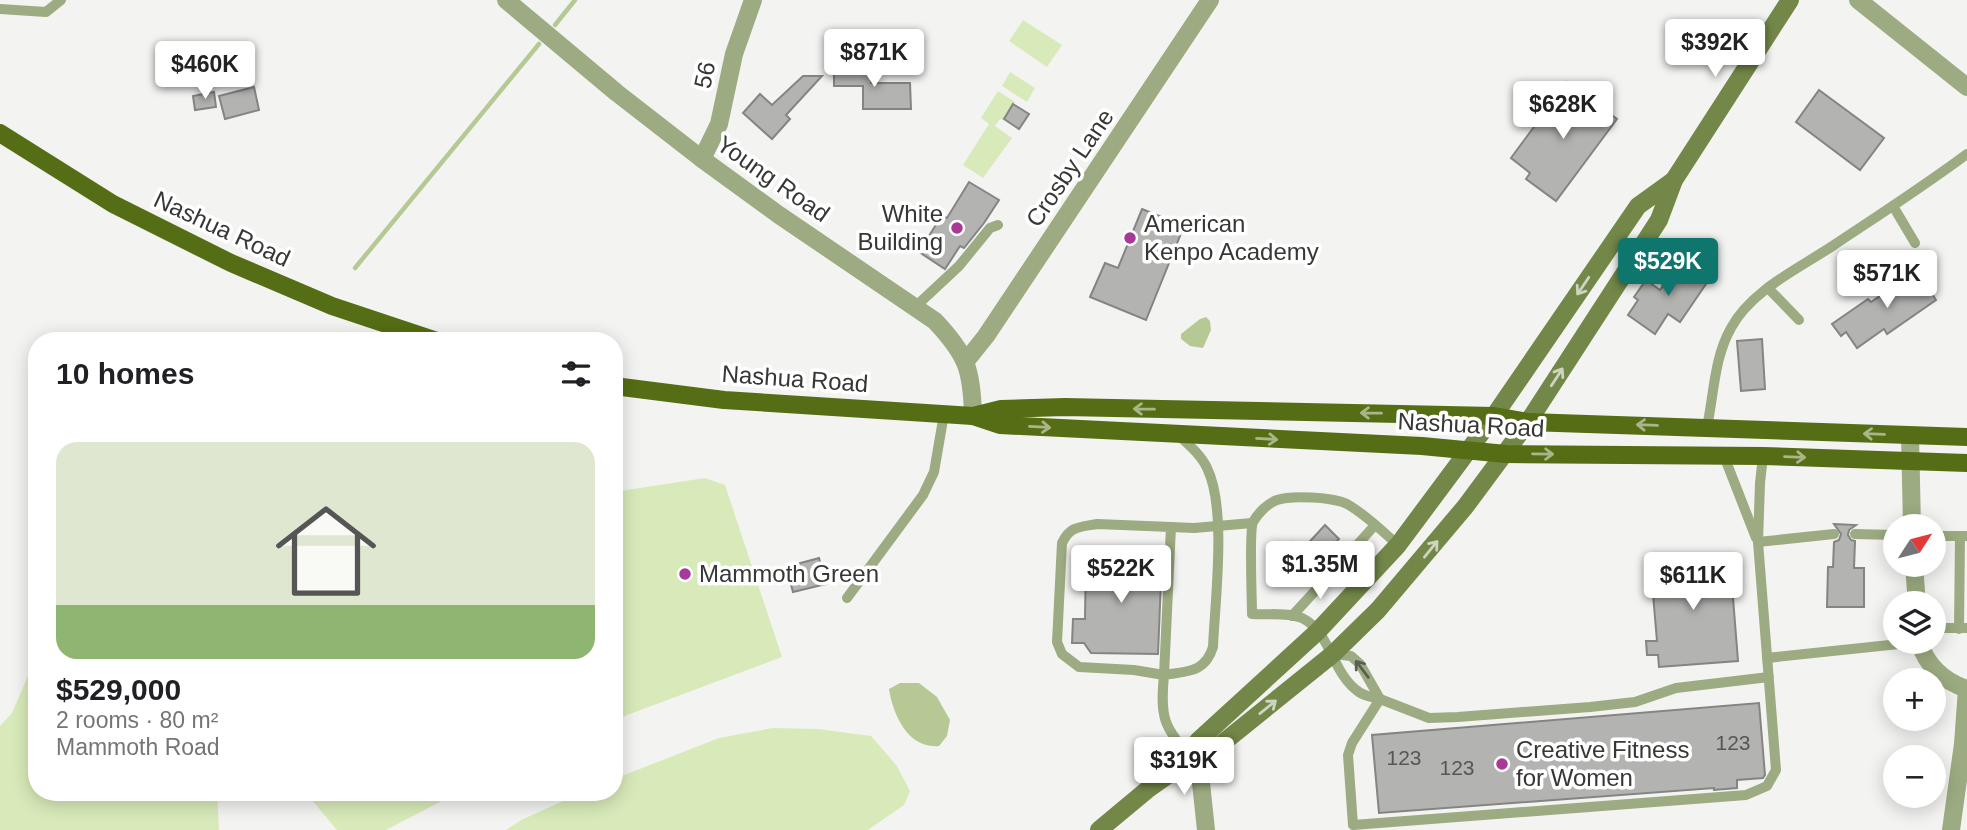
<!DOCTYPE html>
<html lang="en">
<head>
<meta charset="utf-8">
<style>
	body { margin:0; font-family:Helvetica,sans-serif; background:#f6f6f6; color:#202124; height:100vh; display:flex; flex-direction:column; font-size:26px; white-space:nowrap }
	* { box-sizing:border-box; margin:0 }
	p { font-size:23px; color:#757577 }
	.icon { flex:none; width:38px; height:38px; fill:none; stroke:currentColor; stroke-width:2; stroke-linecap:round; stroke-linejoin:round }
	.map { position:relative; flex:1; overflow:hidden }
	.side { position:absolute; left:28px; top:332px; width:595px; height:469px; display:flex; flex-direction:column; background:#fff; border-radius:28px; box-shadow:0 4px 18px #0003 }
	.side>* { flex:none }
	.needle { width:46px; rotate:54deg }
	.fabs { position:absolute; left:1883px; top:514px; display:grid; gap:14px }
	.fabs a { display:grid; place-items:center; width:63px; height:63px; border-radius:50%; background:#fff; box-shadow:0 4px 18px #0003; font-size:35px }
	.price { position:absolute; translate:-50% -60px; padding:0 16px; border-radius:7px; background:#fff; color:#222; font-size:23px; line-height:46px; filter:drop-shadow(0 2px 4px #0008) }
	.price::after { content:''; position:absolute; left:50%; top:42px; width:21px; height:16px; margin-left:-10px; background:inherit; clip-path:polygon(0 0,100% 0,50% 100%) }
	.price.selected { background:#0f766e; color:#fff }
	ul { padding:0; list-style:none }
	li { display:grid; align-content:center; gap:14px; height:371px; padding:0 28px }
	li+li { border-top:2px solid #e0e0e0 }
	li span { display:grid; place-items:center; height:217px; border-radius:21px; color:#555 }
	li>.icon { margin-inline-start:auto }
	span .icon { width:126px; height:126px; fill:#fffc; stroke-width:1 }
	li b { font-size:30px }
	h2 { display:flex; justify-content:space-between; align-items:center; height:84px; padding:0 28px; font-size:30px }
	.map>svg:first-child { display:block }
	.green { fill:#d8eab9 }
	.water { fill:#b6c994 }
	.lines { fill:none; stroke-linecap:round; stroke-linejoin:round }
	.stream { stroke:#b6c994; stroke-width:4.5 }
	.building { fill:#b3b4b1; stroke:#848583; stroke-width:2 }
	.service { stroke:#9cab81; stroke-width:10 }
	.minor { stroke:#9cab81; stroke-width:18 }
	.tertiary { stroke:#9cab81; stroke-width:18 }
	.secondary { stroke:#728748; stroke-width:18 }
	.primary { stroke:#556d14; stroke-width:18 }
	.oneway { stroke:#ced5bf }
	.oneway2 { stroke:#aab68a }
	.oneway3 { stroke:#5a6050 }
	.poi-dot { fill:#a83997; stroke:#fff; stroke-width:2.5 }
	.labels { text-anchor:middle; stroke-width:7; stroke-linejoin:round; paint-order:stroke }
	.number-label { font-size:21px; fill:#565655 }
	.street-label { font-size:24px; fill:#373736; stroke:#fff }
	.poi-label { font-size:24px; fill:#373736; stroke:#fff; text-anchor:start }
</style>
</head>
<body>
<div class="map">
<svg width="1967" height="830" viewBox="0 0 1967 830">
	<rect width="100%" height="100%" fill="#f3f4f1"/>
	<g class="green">
		<path d="M 1023,20 L 1062,45 L 1047,67 L 1009,41 Z"/>
		<path d="M 1010,72 L 1035,88 L 1027,102 L 1002,86 Z"/>
		<path d="M 998,91 L 1015,102 L 1003,120 L 1000,119 L 995,126 L 1012,138 L 983,178 L 963,165 L 989,124 L 981,118 Z"/>
		<path d="M 705,478 L 725,485 L 782,657 L 614,720 L 614,492 Z"/>
		<path d="M 37,655 L 37,793 L 217,793 L 219,830 L 0,830 L 0,726 L 12,713 Z"/>
		<path d="M 773,728 L 818,729 L 871,736 L 897,766 L 910,791 L 904,805 L 868,830 L 506,830 L 521,820 L 581,793 L 614,793 L 614,779 L 719,738 Z"/>
		<path d="M 306,793 L 457,793 L 386,830 L 337,830 Z"/>
	</g>
	<g class="water">
		<path d="M 1206,317 L 1210,321 L 1211,330 L 1203,348 L 1190,346 L 1181,339 L 1181,334 L 1200,319 Z"/>
		<path d="M 900,683 L 919,683 L 937,697 L 950,720 L 947,736 L 939,746 C 908,749 893,715 889,689 Z"/>
	</g>
	<g class="lines">
		<g class="stream">
			<path d="M 555,25 L 575,0"/>
			<path d="M 355,268 L 539,44"/>
		</g>
	</g>
	<g class="building">
		<path d="M 834,67 L 871,67 L 871,83 L 910,83 L 911,109 L 863,109 L 863,86 L 834,86 Z"/>
		<path d="M 803,76 L 822,76 L 786,115 L 790,119 L 772,139 L 743,113 L 760,94 L 772,105 Z"/>
		<path d="M 1567,82 L 1617,119 L 1556,201 L 1526,179 L 1530,173 L 1511,158 Z"/>
		<path d="M 254,87 L 259,110 L 225,119 L 219,96 Z"/>
		<path d="M 1819,90 L 1884,138 L 1860,170 L 1796,122 Z"/>
		<path d="M 214,92 L 216,107 L 195,110 L 193,96 Z"/>
		<path d="M 1013,104 L 1029,114 L 1019,129 L 1004,119 Z"/>
		<path d="M 969,182 L 999,200 L 984,223 L 964,248 L 960,246 L 945,269 L 919,252 L 942,215 L 947,218 Z"/>
		<path d="M 1142,209 L 1184,226 L 1146,320 L 1090,297 L 1105,263 L 1118,268 Z"/>
		<path d="M 1680,260 L 1703,276 L 1700,280 L 1706,284 L 1680,322 L 1668,314 L 1655,334 L 1628,315 L 1638,300 L 1634,297 L 1646,280 L 1660,290 Z"/>
		<path d="M 1921,268 L 1929,279 L 1924,282 L 1936,300 L 1887,334 L 1884,329 L 1857,348 L 1846,332 L 1841,336 L 1832,324 L 1868,299 L 1871,302 Z"/>
		<path d="M 1762,339 L 1765,389 L 1741,391 L 1737,341 Z"/>
		<path d="M 1834,524 L 1856,525 L 1849,530 L 1848,535 L 1851,540 L 1855,541 L 1854,568 L 1864,568 L 1864,607 L 1827,607 L 1828,567 L 1833,567 L 1834,542 L 1839,540 L 1841,534 Z"/>
		<path d="M 1325,525 L 1339,539 L 1337,541 L 1343,550 L 1341,558 L 1348,562 L 1345,565 L 1340,559 L 1333,561 L 1330,558 L 1306,583 L 1277,556 L 1291,542 L 1301,551 Z"/>
		<path d="M 1086,554 L 1162,556 L 1158,654 L 1091,653 L 1084,643 L 1072,643 L 1073,619 L 1085,619 Z"/>
		<path d="M 1690,555 L 1691,563 L 1730,560 L 1738,661 L 1659,667 L 1658,655 L 1647,655 L 1646,641 L 1657,641 L 1650,559 Z"/>
		<path d="M 819,558 L 826,584 L 793,592 L 786,567 Z"/>
		<path d="M 1759,703 L 1765,775 L 1763,778 L 1737,780 L 1737,788 L 1714,790 L 1714,788 L 1379,813 L 1372,735 Z"/>
	</g>
	<g class="lines">
		<g class="service">
			<path d="M 0,9 L 46,12 L 61,0"/>
			<path d="M 1893,206 L 1915,243"/>
			<path d="M 1769,289 L 1799,320"/>
			<path d="M 914,308 L 959,266 L 990,228 L 998,225"/>
			<path d="M 1707,427 C 1714,394 1714,358 1731,328 C 1751,290 1800,268 1834,245 C 1879,215 1924,186 1967,154"/>
			<path d="M 1178,435 C 1189,445 1201,455 1207,468 C 1227,508 1215,600 1213,647 C 1205,673 1187,671 1164,675 C 1160,716 1163,728 1192,758"/>
			<path d="M 1724,456 L 1756,538"/>
			<path d="M 1763,456 L 1760,483 L 1758,542 L 1776,770 L 1767,786 L 1746,795 L 1353,825 L 1348,755 L 1352,743 L 1380,699 L 1429,718 L 1458,717 L 1590,707 L 1635,702 L 1676,688 L 1769,677"/>
			<path d="M 1097,524 L 1171,527 L 1164,675 L 1134,670 L 1079,667 L 1062,654 L 1057,642 L 1062,543 C 1070,526 1080,527 1097,524 Z"/>
			<path d="M 1171,527 L 1194,528 L 1252,523"/>
			<path d="M 1855,534 L 1895,535"/>
			<path d="M 1934,536 L 1967,536"/>
			<path d="M 1758,542 L 1834,534"/>
			<path d="M 1348,555 L 1375,525"/>
			<path d="M 847,598 L 923,495 L 934,472 L 944,414"/>
			<path d="M 1292,616 L 1338,566"/>
			<path d="M 1934,628 L 1967,628"/>
			<path d="M 1959,629 L 1960,536"/>
			<path d="M 1333,654 L 1351,656 L 1360,664 L 1380,699"/>
			<path d="M 1767,658 L 1918,642"/>
			<path d="M 1380,699 C 1373,697 1364,696 1359,692 C 1332,674 1331,632 1302,618 C 1288,612 1267,615 1252,614 C 1252,599 1249,531 1253,522 C 1258,513 1268,503 1277,500 C 1291,495 1333,497 1347,504 C 1365,514 1382,531 1398,545"/>
		</g>
		<g class="minor">
			<path d="M 506,0 L 617,93 L 702,159 L 779,215 L 935,321 C 967,355 972,370 973,416"/>
			<path d="M 702,159 L 719,124 L 734,54 L 753,0"/>
			<path d="M 966,361 L 986,336 L 1210,0"/>
			<path d="M 1910,435 L 1912,527"/>
			<path d="M 1914,565 L 1917,604"/>
			<path d="M 1919,642 C 1927,666 1943,681 1967,689"/>
			<path d="M 1951,830 L 1963,744 L 1967,689"/>
		</g>
		<g class="tertiary">
			<path d="M 1858,0 L 1967,87"/>
			<path d="M 1192,758 L 1201,783 L 1206,830"/>
		</g>
		<g class="secondary">
			<path d="M 1192,758 L 1198,741 L 1317,632 L 1398,545 L 1494,416 L 1638,206 L 1674,180"/>
			<path d="M 1099,830 L 1147,790 L 1192,758 L 1209,754 L 1333,654 L 1378,610 L 1465,507 L 1528,422 L 1659,220 L 1674,180 L 1790,0"/>
		</g>
		<g class="primary">
			<path d="M 0,133 L 113,204 L 231,263 L 332,306 L 437,341"/>
			<path d="M 614,386 L 724,400 L 973,416 L 1000,425 L 1422,446 L 1506,454 L 1763,456 L 1967,463"/>
			<path d="M 973,416 L 1001,409 L 1065,407 L 1494,416 L 1528,422 L 1967,437"/>
		</g>
	</g>
	<defs><path id="oneway-shaft" d="M-6 0H5M1.5-3L5.5 0L1.5 3" fill="none" stroke-width="1.6" stroke-linecap="round" stroke-linejoin="round" transform="scale(1.75)"/></defs>
	<g class="oneway">
		<use href="#oneway-shaft" transform="translate(1583 286) rotate(124)"/>
		<use href="#oneway-shaft" transform="translate(1557 377) rotate(-57)"/>
		<use href="#oneway-shaft" transform="translate(1431 549) rotate(-51)"/>
		<use href="#oneway-shaft" transform="translate(1268 707) rotate(-39)"/>
	</g>
	<g class="oneway2">
		<use href="#oneway-shaft" transform="translate(1144 409) rotate(-179)"/>
		<use href="#oneway-shaft" transform="translate(1371 413) rotate(-179)"/>
		<use href="#oneway-shaft" transform="translate(1647 425) rotate(-178)"/>
		<use href="#oneway-shaft" transform="translate(1040 427) rotate(3)"/>
		<use href="#oneway-shaft" transform="translate(1874 434) rotate(-178)"/>
		<use href="#oneway-shaft" transform="translate(1267 439) rotate(3)"/>
		<use href="#oneway-shaft" transform="translate(1543 454) rotate(1)"/>
		<use href="#oneway-shaft" transform="translate(1795 457) rotate(2)"/>
	</g>
	<use class="oneway3" href="#oneway-shaft" transform="translate(1362 669) rotate(-127)"/>
	<g class="poi-dot">
		<circle cx="957" cy="228" r="7"/>
		<circle cx="1130" cy="238" r="7"/>
		<circle cx="685" cy="574" r="7"/>
		<circle cx="1502" cy="764" r="7"/>
	</g>
	<g class="labels">
		<g class="number-label">
			<text x="1733" y="750">123</text>
			<text x="1404" y="765">123</text>
			<text x="1457" y="775">123</text>
		</g>
		<g class="street-label">
			<text transform="translate(705 75) rotate(-78)" y="8">56</text>
			<text transform="translate(1070 168) rotate(-56)" y="8">Crosby Lane</text>
			<text transform="translate(773 179) rotate(35)" y="8">Young Road</text>
			<text transform="translate(222 229) rotate(25)" y="8">Nashua Road</text>
			<text transform="translate(795 379) rotate(4)" y="8">Nashua Road</text>
			<text transform="translate(1471 425) rotate(3)" y="8">Nashua Road</text>
		</g>
		<g class="poi-label">
			<text x="943" y="222" text-anchor="end">White<tspan x="943" dy="28">Building</tspan></text>
			<text x="1144" y="232">American<tspan x="1144" dy="28">Kenpo Academy</tspan></text>
			<text x="699" y="582">Mammoth Green</text>
			<text x="1516" y="758">Creative Fitness<tspan x="1516" dy="28">for Women</tspan></text>
		</g>
	</g>
</svg>
<div class="fabs">
<a><svg class="needle" viewBox="-14 -14 28 28"><path d="M0-13l5 13h-10z" fill="#e53935"/><path d="M0 13l5-13h-10z" fill="#757577"/></svg></a>
<a><svg class="icon" aria-label="layers" viewBox="0 0 24 24"><path d="M12 4l9 5-9 5-9-5zM3 14l9 5 9-5"/></svg></a>
<a>+</a>
<a>−</a>
</div>
<b class="price" style="left:1715px;top:79px">$392K</b>
<b class="price" style="left:874px;top:89px">$871K</b>
<b class="price" style="left:205px;top:101px">$460K</b>
<b class="price" style="left:1563px;top:141px">$628K</b>
<b class="price selected" style="left:1668px;top:298px">$529K</b>
<b class="price" style="left:1887px;top:310px">$571K</b>
<b class="price" style="left:1320px;top:601px">$1.35M</b>
<b class="price" style="left:1121px;top:605px">$522K</b>
<b class="price" style="left:1693px;top:612px">$611K</b>
<b class="price" style="left:1184px;top:797px">$319K</b>
<section class="side">
<h2>10 homes<svg class="icon" aria-label="filters" viewBox="0 0 24 24"><path d="M4 7h16M4 17h16"/><circle cx="9" cy="7" r="2"/><circle cx="15" cy="17" r="2"/></svg></h2>
<ul>
<li><span style="background:linear-gradient(#dfe7d0 75%,#8fb573 0)"><svg class="icon" aria-label="home" viewBox="0 0 24 24"><path d="M3 11l9-7 9 7M6 9v11h12V9"/></svg></span><div><b>$529,000</b><p>2 rooms · 80 m²</p><p>Mammoth Road</p></div></li>
</ul>
</section>
</div>
</body>
</html>
